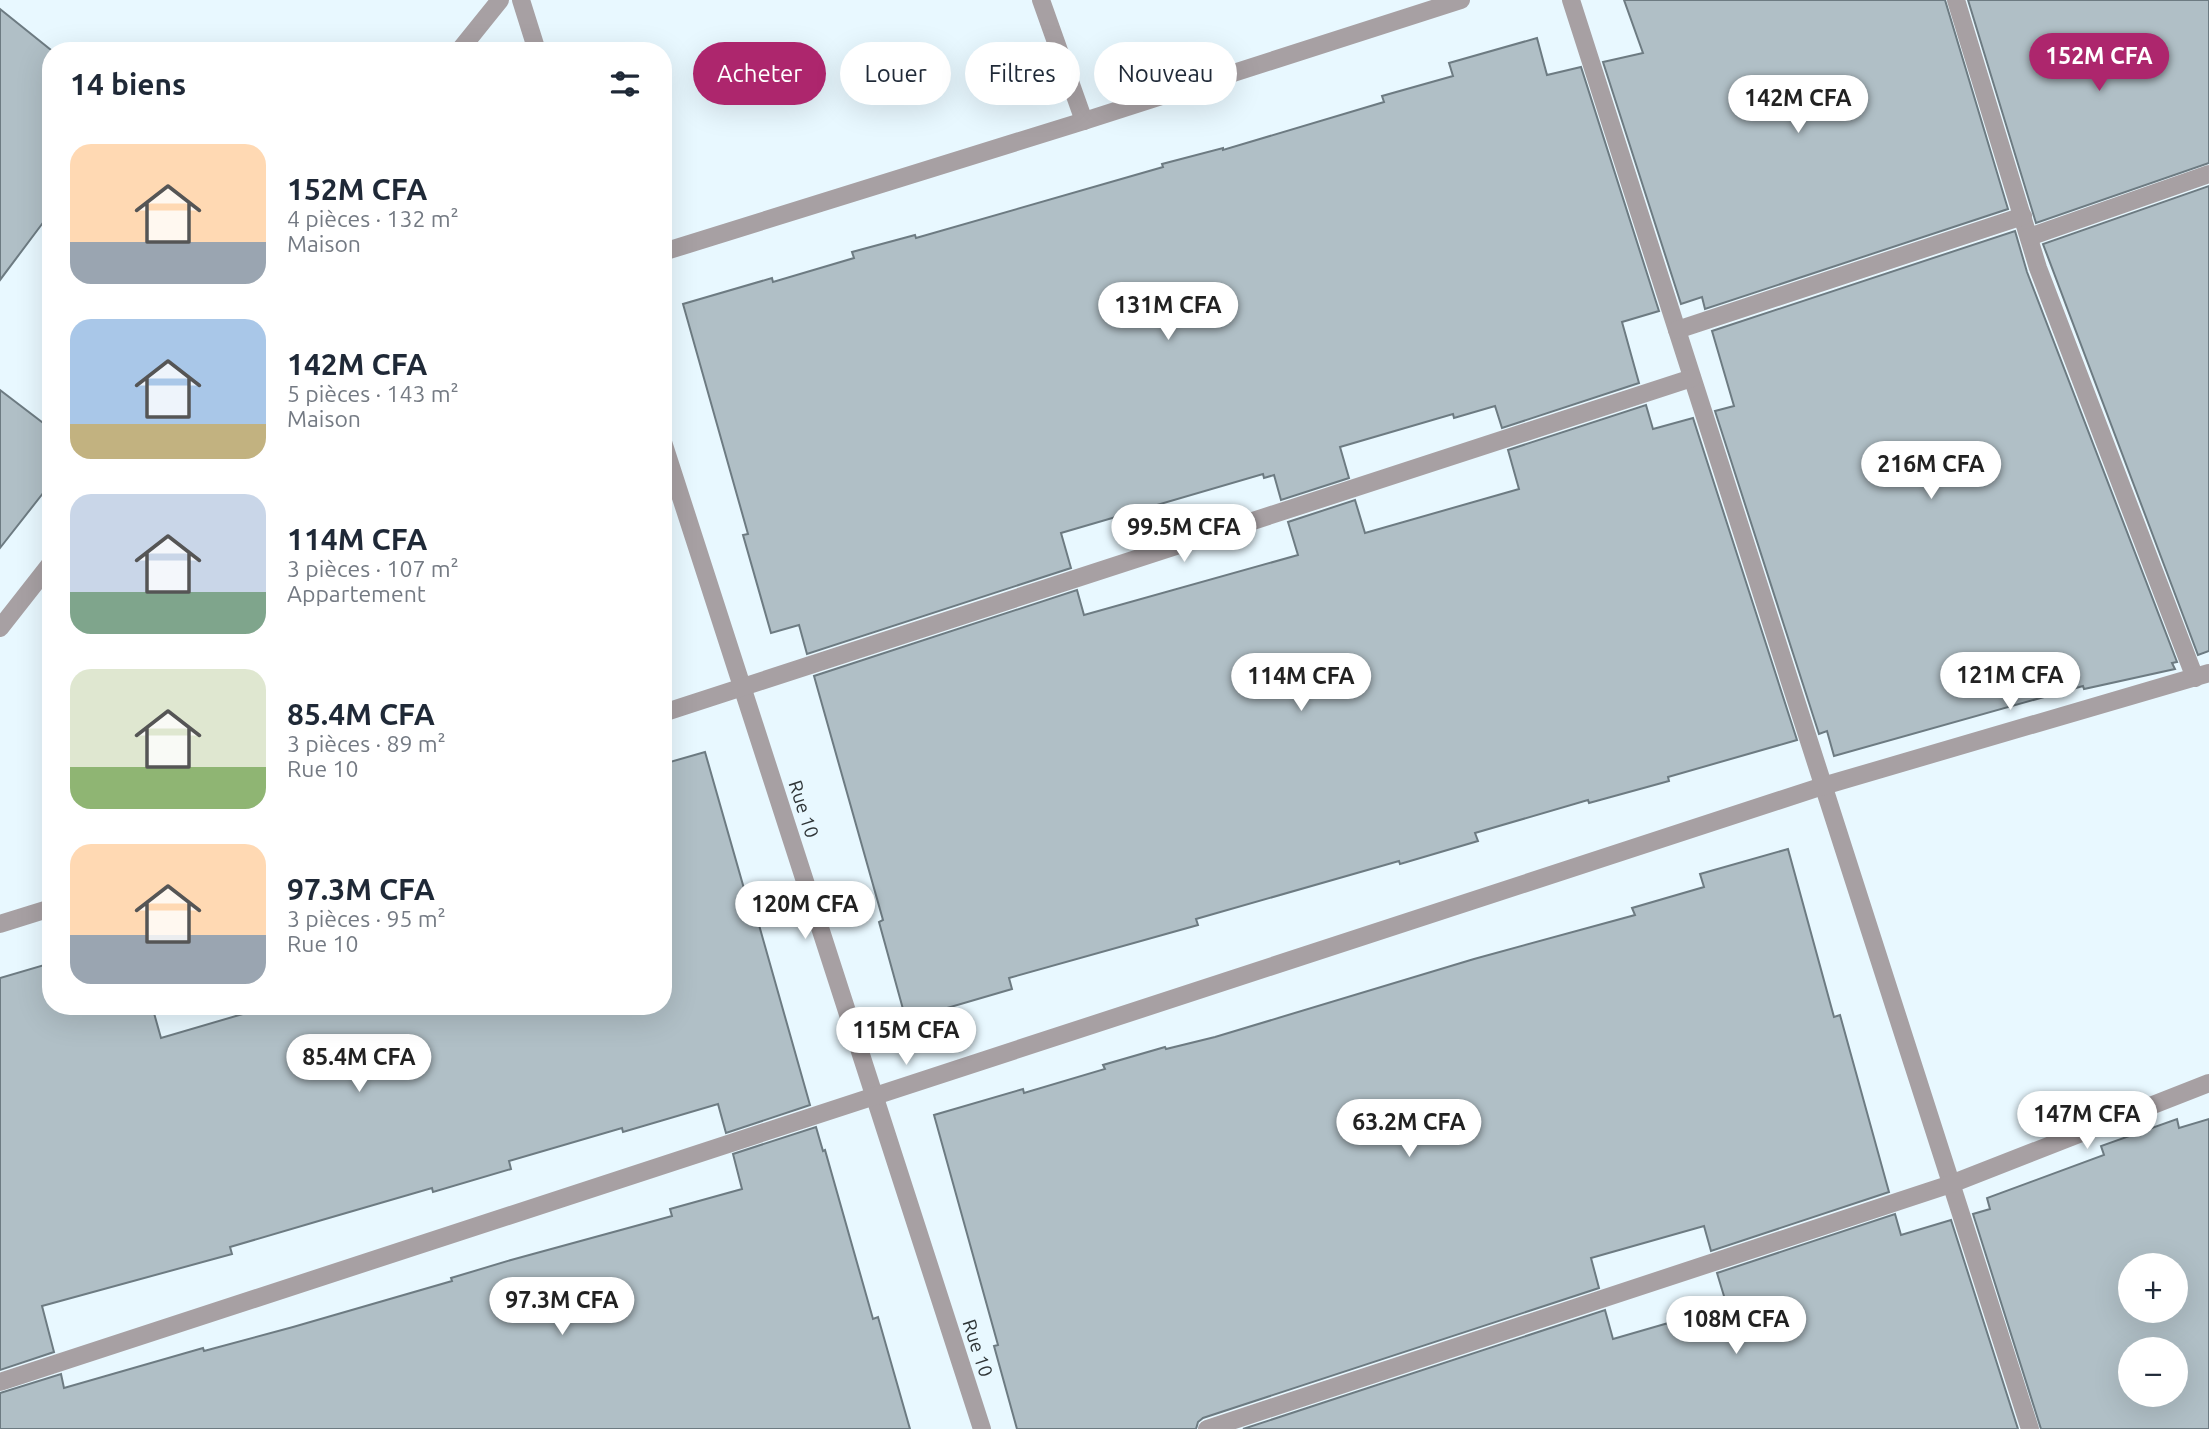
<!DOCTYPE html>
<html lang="fr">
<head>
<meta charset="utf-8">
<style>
	body { margin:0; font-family:Ubuntu,sans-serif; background:#f6f6f7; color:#1f2937; height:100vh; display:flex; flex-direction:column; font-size:26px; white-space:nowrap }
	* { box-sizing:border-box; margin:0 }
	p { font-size:23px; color:#747a83 }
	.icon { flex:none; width:38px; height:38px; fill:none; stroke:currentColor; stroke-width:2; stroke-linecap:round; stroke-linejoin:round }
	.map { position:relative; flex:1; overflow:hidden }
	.side { position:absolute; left:42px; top:42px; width:630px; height:973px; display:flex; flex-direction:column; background:#fff; border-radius:28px; box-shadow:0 7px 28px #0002 }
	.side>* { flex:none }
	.banner { position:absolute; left:693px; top:42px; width:665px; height:63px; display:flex; gap:14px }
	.buttons { position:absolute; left:2118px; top:1253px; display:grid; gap:14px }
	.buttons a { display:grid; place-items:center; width:70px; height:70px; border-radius:50%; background:#fff; box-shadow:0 7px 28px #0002; font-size:35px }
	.price { position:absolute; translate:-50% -60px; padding:0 16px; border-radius:24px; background:#fff; color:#222; font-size:23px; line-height:46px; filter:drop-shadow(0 2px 4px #0008) }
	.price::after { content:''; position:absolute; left:50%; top:42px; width:21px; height:16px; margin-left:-10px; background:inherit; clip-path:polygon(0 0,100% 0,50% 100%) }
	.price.active { background:#ad266d; color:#fff }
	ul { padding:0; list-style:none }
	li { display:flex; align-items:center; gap:21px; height:175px; padding:0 28px }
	li span { display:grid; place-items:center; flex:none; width:196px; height:140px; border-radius:21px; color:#555 }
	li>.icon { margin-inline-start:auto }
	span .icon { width:84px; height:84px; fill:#fffc; stroke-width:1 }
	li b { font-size:30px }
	h2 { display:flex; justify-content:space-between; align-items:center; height:84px; padding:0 28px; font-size:30px }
	.tag { padding:0 24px; border-radius:32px; background:#fff; box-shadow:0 7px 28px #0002; font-size:24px; line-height:63px }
	.tag.active { background:#ad266d; color:#fff }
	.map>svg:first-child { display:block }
	.building { fill:#b0bfc6; stroke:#6d7b82; stroke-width:2; fill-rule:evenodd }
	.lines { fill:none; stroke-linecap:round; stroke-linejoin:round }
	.minor { stroke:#a7a0a3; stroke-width:18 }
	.tertiary { stroke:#a7a0a3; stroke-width:18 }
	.labels { text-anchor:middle; stroke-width:5; stroke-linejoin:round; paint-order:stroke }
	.street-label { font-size:19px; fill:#2f3537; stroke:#e8f8ff }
</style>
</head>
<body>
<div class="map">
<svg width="2209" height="1429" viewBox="0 0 2209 1429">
	<rect width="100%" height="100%" fill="#e8f8ff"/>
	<g class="building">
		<path d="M 1624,0 L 1945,0 L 2008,209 L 1705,309 L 1702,297 L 1681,304 L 1603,62 L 1643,53 Z"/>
		<path d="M 1968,0 L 2209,0 L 2209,163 L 2036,223 Z"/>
		<path d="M 0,9 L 51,50 L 51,212 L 0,280 Z"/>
		<path d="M 1537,38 L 1547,75 L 1581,67 L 1659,311 L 1622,322 L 1639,383 L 1502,428 L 1495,406 L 1454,418 L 1453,414 L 1340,447 L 1349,478 L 1281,500 L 1274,475 L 1264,478 L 1263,474 L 1061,533 L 1071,568 L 807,654 L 799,625 L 771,633 L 743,535 L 748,534 L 683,304 L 772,278 L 773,282 L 854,258 L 852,252 L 915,235 L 916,238 L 1163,167 L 1162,164 L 1223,148 L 1223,150 L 1384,102 L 1382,96 L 1453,76 L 1449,63 Z"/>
		<path d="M 2209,186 L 2209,651 L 2198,655 L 2043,244 Z"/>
		<path d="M 2015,231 L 2027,272 L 2177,662 L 2172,663 L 2175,669 L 2084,689 L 2083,686 L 1834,756 L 1827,731 L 1819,734 L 1715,411 L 1734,406 L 1712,331 Z"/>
		<path d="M 0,390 L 51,429 L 51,483 L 0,548 Z"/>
		<path d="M 1646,405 L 1653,429 L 1693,418 L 1797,740 L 1668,777 L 1669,781 L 1589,803 L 1588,800 L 1475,833 L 1478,841 L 1400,864 L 1399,861 L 1196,919 L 1198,925 L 1009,978 L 1012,989 L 906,1020 L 879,922 L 883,920 L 814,676 L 1077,590 L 1084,615 L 1298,555 L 1288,522 L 1355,500 L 1365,533 L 1519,489 L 1508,450 Z"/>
		<path d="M 705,752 L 753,920 L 757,918 L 810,1105 L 726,1133 L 718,1104 L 623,1132 L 622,1128 L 509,1161 L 511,1169 L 433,1192 L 432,1188 L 322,1220 L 230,1247 L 232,1254 L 42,1306 L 54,1352 L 0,1370 L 0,978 L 51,963 L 51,1006 L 152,1006 L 161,1038 L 270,1006 L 663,1006 L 663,764 Z"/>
		<path d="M 1788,849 L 1834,1017 L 1840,1015 L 1889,1192 L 1711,1251 L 1704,1226 L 1591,1258 L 1599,1288 L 1203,1418 L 1198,1422 L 1196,1429 L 1017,1429 L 994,1346 L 998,1345 L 934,1115 L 1023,1089 L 1024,1093 L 1105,1069 L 1103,1065 L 1165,1047 L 1166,1049 L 1215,1037 L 1474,959 L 1635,915 L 1632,908 L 1704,887 L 1700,874 Z"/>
		<path d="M 2177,1119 L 2179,1128 L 2209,1119 L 2209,1429 L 2041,1429 L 1973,1214 L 1990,1209 L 1987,1198 L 2104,1155 L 2101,1146 ZM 2130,1265 L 2175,1265 L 2175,1311 L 2130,1311 ZM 2130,1349 L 2175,1349 L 2175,1395 L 2130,1395 Z"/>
		<path d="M 816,1127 L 823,1151 L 825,1150 L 873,1319 L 878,1317 L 910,1429 L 0,1429 L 0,1393 L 61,1374 L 64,1388 L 203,1348 L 204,1351 L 293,1327 L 452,1281 L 451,1278 L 511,1260 L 672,1216 L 670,1209 L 742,1189 L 733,1154 Z"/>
		<path d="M 1895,1214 L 1901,1235 L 1951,1220 L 2018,1429 L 1243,1429 L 1605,1310 L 1613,1339 L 1727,1306 L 1717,1273 Z"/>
	</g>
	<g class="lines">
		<g class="minor">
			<path d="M 521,0 L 537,51"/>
			<path d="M 1041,0 L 1084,121"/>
			<path d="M 1571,0 L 2030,1429"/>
			<path d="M 1956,0 L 2038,268 L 2195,678"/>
			<path d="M 2029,237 L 2209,174"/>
			<path d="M 663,252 L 1084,121 L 1461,0"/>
			<path d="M 1677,330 L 2023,216"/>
			<path d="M 663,442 L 982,1429"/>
			<path d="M 663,713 L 1692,378"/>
			<path d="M 0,924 L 51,908"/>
			<path d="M 0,1382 L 1823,786 L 2209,673"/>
			<path d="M 1207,1429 L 1951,1184 L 2209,1083"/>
		</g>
		<g class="tertiary">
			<path d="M 459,51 L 500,0"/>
			<path d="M 0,628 L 51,563"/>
		</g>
	</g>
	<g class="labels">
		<g class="street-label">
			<text transform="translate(804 809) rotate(72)" y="7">Rue 10</text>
			<text transform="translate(978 1348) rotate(72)" y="7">Rue 10</text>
		</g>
	</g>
</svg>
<div class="buttons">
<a>+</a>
<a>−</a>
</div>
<b class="price active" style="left:2099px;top:93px">152M CFA</b>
<b class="price" style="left:1798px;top:135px">142M CFA</b>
<b class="price" style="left:1168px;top:342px">131M CFA</b>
<b class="price" style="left:1931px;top:501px">216M CFA</b>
<b class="price" style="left:1184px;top:564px">99.5M CFA</b>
<b class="price" style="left:2010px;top:712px">121M CFA</b>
<b class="price" style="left:1301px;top:713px">114M CFA</b>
<b class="price" style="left:805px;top:941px">120M CFA</b>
<b class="price" style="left:906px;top:1067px">115M CFA</b>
<b class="price" style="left:359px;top:1094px">85.4M CFA</b>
<b class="price" style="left:2087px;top:1151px">147M CFA</b>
<b class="price" style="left:1409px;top:1159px">63.2M CFA</b>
<b class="price" style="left:562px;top:1337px">97.3M CFA</b>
<b class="price" style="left:1736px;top:1356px">108M CFA</b>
<div class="banner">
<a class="tag active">Acheter</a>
<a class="tag">Louer</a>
<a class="tag">Filtres</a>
<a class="tag">Nouveau</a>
</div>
<section class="side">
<h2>14 biens<svg class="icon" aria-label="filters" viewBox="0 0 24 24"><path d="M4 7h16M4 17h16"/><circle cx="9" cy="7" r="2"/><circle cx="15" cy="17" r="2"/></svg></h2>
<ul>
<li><span style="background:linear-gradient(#ffd9b3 70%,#9aa5b1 0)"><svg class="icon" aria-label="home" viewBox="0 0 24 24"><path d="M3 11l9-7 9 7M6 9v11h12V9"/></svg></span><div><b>152M CFA</b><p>4 pièces · 132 m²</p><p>Maison</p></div></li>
<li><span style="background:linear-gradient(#a9c7e8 75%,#c2b280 0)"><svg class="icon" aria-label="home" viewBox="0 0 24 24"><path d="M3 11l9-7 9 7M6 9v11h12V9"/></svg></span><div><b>142M CFA</b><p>5 pièces · 143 m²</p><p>Maison</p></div></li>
<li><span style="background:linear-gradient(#c9d6e8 70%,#7fa58c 0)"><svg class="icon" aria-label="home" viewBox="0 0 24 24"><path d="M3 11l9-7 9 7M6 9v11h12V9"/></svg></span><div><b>114M CFA</b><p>3 pièces · 107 m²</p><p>Appartement</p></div></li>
<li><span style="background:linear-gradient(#dfe7d0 70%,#8fb573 0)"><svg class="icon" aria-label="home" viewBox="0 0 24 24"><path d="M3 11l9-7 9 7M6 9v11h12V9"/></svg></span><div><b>85.4M CFA</b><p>3 pièces · 89 m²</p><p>Rue 10</p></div></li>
<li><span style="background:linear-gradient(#ffd9b3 65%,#9aa5b1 0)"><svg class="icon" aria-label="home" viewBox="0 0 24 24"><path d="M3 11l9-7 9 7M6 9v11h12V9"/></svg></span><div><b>97.3M CFA</b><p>3 pièces · 95 m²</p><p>Rue 10</p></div></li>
</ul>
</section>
</div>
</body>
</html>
